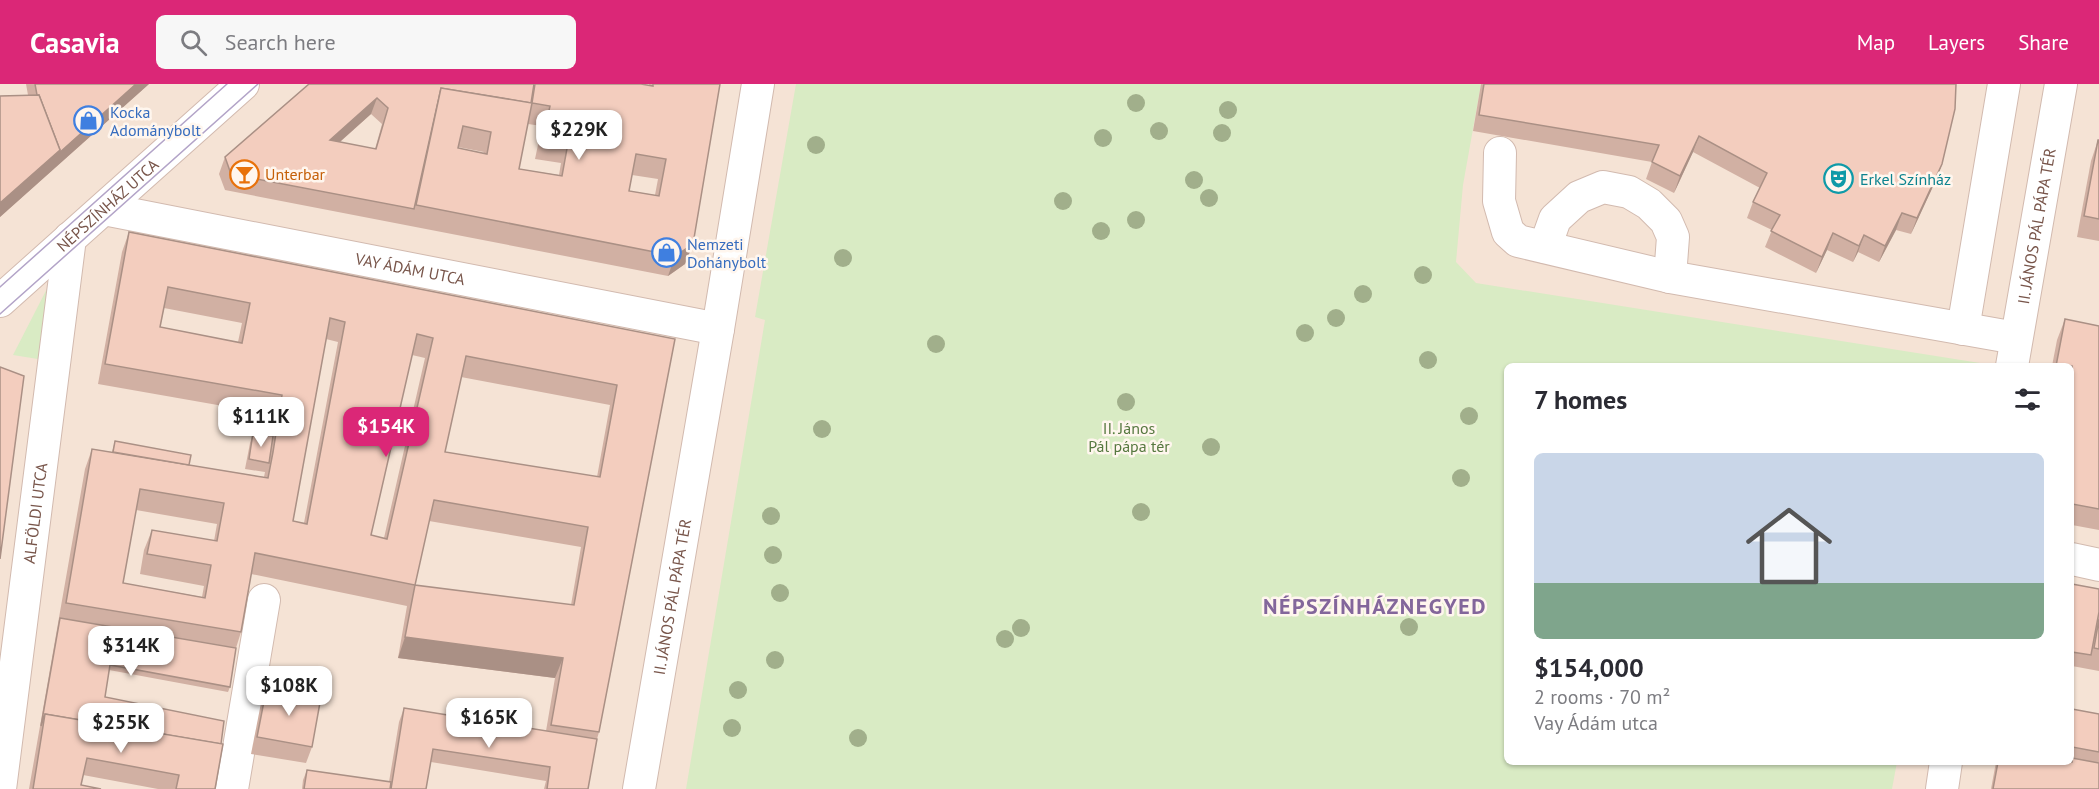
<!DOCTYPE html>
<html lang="en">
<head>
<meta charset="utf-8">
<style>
	body { margin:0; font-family:"PT Sans",sans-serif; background:#f7f7f7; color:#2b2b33; height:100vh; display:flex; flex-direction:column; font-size:22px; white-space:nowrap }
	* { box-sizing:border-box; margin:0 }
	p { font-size:20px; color:#7c7c81 }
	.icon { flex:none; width:33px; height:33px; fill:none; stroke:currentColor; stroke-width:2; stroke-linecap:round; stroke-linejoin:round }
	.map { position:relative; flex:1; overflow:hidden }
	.details { position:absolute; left:1504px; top:279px; width:570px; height:402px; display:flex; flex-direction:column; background:#fff; border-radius:9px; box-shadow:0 2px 4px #0004 }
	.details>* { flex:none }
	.price { position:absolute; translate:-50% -51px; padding:0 14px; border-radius:12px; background:#fff; color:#222; font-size:20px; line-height:39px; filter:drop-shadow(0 2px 3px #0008) }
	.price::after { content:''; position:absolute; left:50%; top:36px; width:18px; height:14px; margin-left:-9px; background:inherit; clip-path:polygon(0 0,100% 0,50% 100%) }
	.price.on { background:#db2777; color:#fff }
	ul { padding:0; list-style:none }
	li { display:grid; align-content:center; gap:12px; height:318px; padding:0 30px }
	li span { display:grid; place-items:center; height:186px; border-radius:9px; color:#555 }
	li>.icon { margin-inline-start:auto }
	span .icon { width:108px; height:108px; fill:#fffc; stroke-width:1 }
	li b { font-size:26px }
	h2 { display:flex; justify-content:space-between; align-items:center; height:72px; padding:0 30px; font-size:26px }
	header { display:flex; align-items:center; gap:36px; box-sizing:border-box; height:84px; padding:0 30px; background:#db2777; color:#fff }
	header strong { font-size:28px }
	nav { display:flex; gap:33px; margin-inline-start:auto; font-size:21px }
	.search { width:420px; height:54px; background:#f7f7f7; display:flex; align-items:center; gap:15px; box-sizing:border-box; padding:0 21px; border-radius:9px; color:#7c7c81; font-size:22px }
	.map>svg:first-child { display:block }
	.residential { fill:#f5e3d5; fill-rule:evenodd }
	.green { fill:#d9ebc4 }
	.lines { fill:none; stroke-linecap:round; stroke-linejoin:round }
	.minor-casing { stroke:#d2baaf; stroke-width:34 }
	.minor { stroke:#fff; stroke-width:32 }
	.tram { stroke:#b3a4c8; stroke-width:1.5 }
	.tree { fill:#a1af8b }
	.wall { fill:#d1b0a3; fill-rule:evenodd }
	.shaded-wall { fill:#aa9085 }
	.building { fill:#f3cdbe; stroke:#aa9085; stroke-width:1.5; fill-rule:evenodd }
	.labels { text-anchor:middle; stroke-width:5; stroke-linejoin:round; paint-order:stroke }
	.shop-label { font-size:16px; fill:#366cbe; stroke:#fff6ee; text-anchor:start }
	.food-label { font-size:16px; fill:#c56008; stroke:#fff6ee; text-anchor:start }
	.culture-label { font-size:16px; fill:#0d838f; stroke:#fff6ee; text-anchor:start }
	.street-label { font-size:16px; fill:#78554a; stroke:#fff6ee }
	.park-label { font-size:16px; fill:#56783f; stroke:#fff6ee }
	.district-label { font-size:22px; font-weight:bold; letter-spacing:1.5px; fill:#83669b; stroke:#fff6ee }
</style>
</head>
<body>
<header>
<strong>Casavia</strong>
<div class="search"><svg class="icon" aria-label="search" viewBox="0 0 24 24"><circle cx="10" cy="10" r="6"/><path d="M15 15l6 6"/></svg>Search here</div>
<nav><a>Map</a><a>Layers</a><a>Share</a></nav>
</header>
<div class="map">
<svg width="2099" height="705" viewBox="0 0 2099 705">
	<rect width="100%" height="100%" fill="#fdf2e7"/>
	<path class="residential" d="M 0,0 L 2099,0 L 2099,705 L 0,705 ZM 1508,282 L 2072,282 L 2072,678 L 1508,678 Z"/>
	<g class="green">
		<path d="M 796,0 L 1481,0 L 1463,101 L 1456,178 L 1476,199 L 1980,279 L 1980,282 L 1508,282 L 1508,678 L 1897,678 L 1892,705 L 686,705 L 765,236 L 755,233 Z"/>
		<path d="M 55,189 L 44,276 L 13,271 Z"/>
	</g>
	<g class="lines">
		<defs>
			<g id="minor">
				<path d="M 1500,69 L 1499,117 L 1508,148 L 1518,157 L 1670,193 L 2016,254"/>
				<path id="s1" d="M 104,125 L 718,245"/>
				<path d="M 1545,163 L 1555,135 L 1579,113 L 1603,103 L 1629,108 L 1649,120 L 1666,137 L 1673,153 L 1670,193"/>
				<path id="s2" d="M 0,217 L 243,0"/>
				<path d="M 1963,245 L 2004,0"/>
				<path id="s3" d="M 2012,282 L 2061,0"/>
				<path d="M 2072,475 L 2099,481"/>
				<path id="s4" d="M 0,705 L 70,154"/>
				<path d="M 232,705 L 264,516"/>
				<path id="s5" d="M 639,705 L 718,245 L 758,0"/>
				<path d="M 1942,705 L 1946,678"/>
			</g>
		</defs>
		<use href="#minor" class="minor-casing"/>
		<use href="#minor" class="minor"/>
		<g class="tram">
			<path d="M 0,203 L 227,0"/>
			<path d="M 0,230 L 258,0"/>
		</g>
	</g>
	<g class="tree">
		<circle cx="1136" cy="19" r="9"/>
		<circle cx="1228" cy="26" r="9"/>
		<circle cx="1159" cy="47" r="9"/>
		<circle cx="1222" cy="49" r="9"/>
		<circle cx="1103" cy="54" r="9"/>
		<circle cx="816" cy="61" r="9"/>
		<circle cx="1194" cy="96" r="9"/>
		<circle cx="1209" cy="114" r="9"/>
		<circle cx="1063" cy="117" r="9"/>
		<circle cx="1136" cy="136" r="9"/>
		<circle cx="1101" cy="147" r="9"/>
		<circle cx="843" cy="174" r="9"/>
		<circle cx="1423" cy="191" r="9"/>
		<circle cx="1363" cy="210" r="9"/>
		<circle cx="1336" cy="234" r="9"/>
		<circle cx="1305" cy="249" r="9"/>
		<circle cx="936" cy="260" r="9"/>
		<circle cx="1428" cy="276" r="9"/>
		<circle cx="1126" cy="318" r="9"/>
		<circle cx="1469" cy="332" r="9"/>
		<circle cx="822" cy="345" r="9"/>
		<circle cx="1211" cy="363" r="9"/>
		<circle cx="1461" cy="394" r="9"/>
		<circle cx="1141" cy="428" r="9"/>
		<circle cx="771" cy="432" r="9"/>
		<circle cx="773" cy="471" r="9"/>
		<circle cx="780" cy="509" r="9"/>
		<circle cx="1409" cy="543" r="9"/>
		<circle cx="1021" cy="544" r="9"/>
		<circle cx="1005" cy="555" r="9"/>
		<circle cx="775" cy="576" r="9"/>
		<circle cx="738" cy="606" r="9"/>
		<circle cx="732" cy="644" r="9"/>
		<circle cx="858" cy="654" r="9"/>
	</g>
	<g class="wall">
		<path d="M 26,0 L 149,0 L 0,133 L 0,12 L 28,11 Z"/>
		<path d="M 309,0 L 649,1 L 649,0 L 720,0 L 693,160 L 685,180 L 668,192 L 225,106 L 219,90 L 225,73 ZM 371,30 L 382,40 L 375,65 L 340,58 ZM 528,40 L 542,42 L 535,75 L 561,79 L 559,91 L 519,85 ZM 458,63 L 484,68 L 483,69 L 458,64 ZM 632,91 L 658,95 L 655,111 L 629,107 Z"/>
		<path d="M 1481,0 L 1956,0 L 1942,80 L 1936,96 L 1911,150 L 1896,146 L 1879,178 L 1858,168 L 1853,178 L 1827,166 L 1816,189 L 1765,163 L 1772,146 L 1747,134 L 1753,118 L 1760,104 L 1693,68 L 1674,109 L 1646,95 L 1652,78 L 1473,47 Z"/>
		<path d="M 2098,56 L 2099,56 L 2099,157 L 2077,153 L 2091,77 Z"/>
		<path d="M 129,148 L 675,255 L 599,648 L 597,655 L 588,705 L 544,705 L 546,697 L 431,678 L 426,705 L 302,705 L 303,696 L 307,686 L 389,698 L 399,638 L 404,624 L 546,647 L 555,594 L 398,574 L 407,522 L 251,490 L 241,548 L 236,564 L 230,603 L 228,608 L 109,586 L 105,613 L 221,660 L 215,705 L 158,705 L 83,691 L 81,701 L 101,705 L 29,705 L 85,385 L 92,365 L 112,368 L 115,357 L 189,381 L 264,393 L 265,388 L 245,385 L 250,359 L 253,349 L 271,352 L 275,331 L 98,300 L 122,168 ZM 164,224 L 242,239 L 238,258 L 160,243 ZM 326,255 L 338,258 L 304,439 L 293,437 ZM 412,271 L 425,274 L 384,454 L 371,451 ZM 461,293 L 610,321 L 597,393 L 445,368 ZM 136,426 L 217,440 L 214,457 L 152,446 L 144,466 L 140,490 L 204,502 L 202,513 L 123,499 ZM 429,437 L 581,463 L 571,521 L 415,501 Z"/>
		<path d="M 2065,235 L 2099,242 L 2099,446 L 2072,441 L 2072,282 L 2052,282 L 2057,256 Z"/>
		<path d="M 2072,500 L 2099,505 L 2099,587 L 2072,582 Z"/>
		<path d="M 267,602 L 312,663 L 306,679 L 251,670 L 261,619 Z"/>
		<path d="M 2072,625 L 2099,630 L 2099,705 L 1991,705 L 1996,678 L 2072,678 Z"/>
	</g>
	<g class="shaded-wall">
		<path d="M 136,0 L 149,0 L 0,133 L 0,119 L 60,66 Z"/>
		<path d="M 377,14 L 371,30 L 324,72 L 330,56 Z"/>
		<path d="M 1699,52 L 1693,68 L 1674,109 L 1680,92 Z"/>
		<path d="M 1942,80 L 1936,96 L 1911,150 L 1917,134 Z"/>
		<path d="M 1902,129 L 1896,146 L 1879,178 L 1885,162 Z"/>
		<path d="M 1833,149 L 1827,166 L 1816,189 L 1822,173 Z"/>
		<path d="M 1864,151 L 1858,168 L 1853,178 L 1859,162 Z"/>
		<path d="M 693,160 L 685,180 L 668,192 L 675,172 Z"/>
		<path d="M 405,553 L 563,574 L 555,594 L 398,574 Z"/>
	</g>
	<g class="building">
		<path d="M 35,0 L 136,0 L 58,70 L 60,66 L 39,11 L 37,11 Z"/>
		<path d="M 309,0 L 534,0 L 531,19 L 441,4 L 414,125 L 231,90 L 225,73 ZM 377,14 L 388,24 L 376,65 L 330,56 Z"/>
		<path d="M 535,0 L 641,0 L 653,2 L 653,0 L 720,0 L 693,160 L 675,172 L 416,121 L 441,4 L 532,19 L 519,85 L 562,92 L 568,59 L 543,54 L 550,22 L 532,19 ZM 463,42 L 491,48 L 487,70 L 458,64 ZM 636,70 L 666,75 L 659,112 L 629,107 Z"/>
		<path d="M 1484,0 L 1956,0 L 1955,25 L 1942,80 L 1917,134 L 1902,129 L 1885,162 L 1864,151 L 1859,162 L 1833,149 L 1822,173 L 1771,147 L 1780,131 L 1753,118 L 1767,89 L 1699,52 L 1680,92 L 1652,78 L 1659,61 L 1479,31 Z"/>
		<path d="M 39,11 L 60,66 L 0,119 L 0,12 Z"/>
		<path d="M 2098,56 L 2099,56 L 2099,135 L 2084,132 Z"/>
		<path d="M 129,148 L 675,255 L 599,648 L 551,641 L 563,574 L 405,553 L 415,501 L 255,469 L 241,548 L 66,519 L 92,365 L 268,394 L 273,368 L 282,311 L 105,280 ZM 168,203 L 250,219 L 242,259 L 160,243 ZM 330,234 L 345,238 L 307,440 L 293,437 ZM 417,250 L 433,254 L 387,455 L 371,451 ZM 466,272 L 617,301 L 600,393 L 445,368 ZM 140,405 L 224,419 L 217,457 L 152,446 L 147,470 L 211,481 L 205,514 L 123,499 ZM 434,416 L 588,443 L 574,521 L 415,501 Z"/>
		<path d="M 2065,235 L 2099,242 L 2099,425 L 2072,420 L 2072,282 L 2056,282 Z"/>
		<path d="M 0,283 L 24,292 L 0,475 Z"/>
		<path d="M 253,349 L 273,352 L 269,379 L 249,375 Z"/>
		<path d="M 115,357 L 191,371 L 189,381 L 113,368 Z"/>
		<path d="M 2072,500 L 2099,505 L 2099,528 L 2091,571 L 2072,568 Z"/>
		<path d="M 60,534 L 236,564 L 230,603 L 110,581 L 105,613 L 224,637 L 221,660 L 45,630 L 41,642 Z"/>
		<path d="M 2099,535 L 2099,565 L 2094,564 Z"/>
		<path d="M 267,602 L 321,613 L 312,663 L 257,653 Z"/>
		<path d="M 404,624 L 597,655 L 588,705 L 547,705 L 550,683 L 433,665 L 426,705 L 391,705 Z"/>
		<path d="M 2072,625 L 2099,630 L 2099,668 L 2072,663 Z"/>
		<path d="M 45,630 L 223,660 L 215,705 L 176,705 L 179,691 L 87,674 L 81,701 L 101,705 L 33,705 Z"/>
		<path d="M 2072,674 L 2099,679 L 2099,705 L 1993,705 L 1998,678 L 2072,678 Z"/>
		<path d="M 307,686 L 391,698 L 390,705 L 304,705 Z"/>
	</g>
	<defs>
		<symbol id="shop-ring" viewBox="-11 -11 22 22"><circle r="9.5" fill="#fff6ee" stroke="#3f7fe0" stroke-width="1.5"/><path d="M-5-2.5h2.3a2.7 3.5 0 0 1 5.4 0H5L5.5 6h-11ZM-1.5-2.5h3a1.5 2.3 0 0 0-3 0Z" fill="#3f7fe0"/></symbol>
		<symbol id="bar-ring" viewBox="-11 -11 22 22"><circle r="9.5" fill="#fff6ee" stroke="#e8710a" stroke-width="1.5"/><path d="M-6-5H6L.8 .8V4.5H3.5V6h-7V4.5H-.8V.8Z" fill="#e8710a"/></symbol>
		<symbol id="theatre-ring" viewBox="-11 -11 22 22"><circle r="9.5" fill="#fff6ee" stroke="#0f9aa8" stroke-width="1.5"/><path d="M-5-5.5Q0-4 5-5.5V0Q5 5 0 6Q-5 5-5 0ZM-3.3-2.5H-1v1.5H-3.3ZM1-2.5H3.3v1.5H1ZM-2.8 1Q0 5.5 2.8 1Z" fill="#0f9aa8"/></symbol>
	</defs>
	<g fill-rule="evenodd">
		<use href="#shop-ring" x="72" y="20" width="33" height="33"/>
		<use href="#bar-ring" x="228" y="74" width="33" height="33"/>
		<use href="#theatre-ring" x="1822" y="78" width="33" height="33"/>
		<use href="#shop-ring" x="650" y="152" width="33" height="33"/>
	</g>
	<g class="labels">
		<g class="shop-label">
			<text x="110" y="34">Kocka<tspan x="110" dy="18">Adománybolt</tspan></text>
			<text x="687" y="166">Nemzeti<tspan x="687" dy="18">Dohánybolt</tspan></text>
		</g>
		<g class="food-label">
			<text x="265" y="96">Unterbar</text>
		</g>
		<g class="culture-label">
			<text x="1860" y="101">Erkel Színház</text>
		</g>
		<g class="street-label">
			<text dy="6" stroke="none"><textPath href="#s2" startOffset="144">NÉPSZÍNHÁZ UTCA</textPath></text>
			<text dy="6" stroke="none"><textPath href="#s3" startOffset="142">II. JÁNOS PÁL PÁPA TÉR</textPath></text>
			<text dy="6" stroke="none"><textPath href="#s1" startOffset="312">VAY ÁDÁM UTCA</textPath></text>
			<text dy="6" stroke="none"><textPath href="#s4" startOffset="278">ALFÖLDI UTCA</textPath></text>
			<text dy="6" stroke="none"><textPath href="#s5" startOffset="195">II. JÁNOS PÁL PÁPA TÉR</textPath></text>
		</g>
		<g class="park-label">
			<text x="1129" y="350">II. János<tspan x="1129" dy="18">Pál pápa tér</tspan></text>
		</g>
		<g class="district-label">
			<text x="1375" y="530">NÉPSZÍNHÁZNEGYED</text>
		</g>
	</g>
</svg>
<b class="price" style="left:579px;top:77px">$229K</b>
<b class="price" style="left:261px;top:364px">$111K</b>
<b class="price on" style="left:386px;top:374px">$154K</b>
<b class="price" style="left:131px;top:593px">$314K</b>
<b class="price" style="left:289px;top:633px">$108K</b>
<b class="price" style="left:489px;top:665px">$165K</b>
<b class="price" style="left:121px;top:670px">$255K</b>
<section class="details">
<h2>7 homes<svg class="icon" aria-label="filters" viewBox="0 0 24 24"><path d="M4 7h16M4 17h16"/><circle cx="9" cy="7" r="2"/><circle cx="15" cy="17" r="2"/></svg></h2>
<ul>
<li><span style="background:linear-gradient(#c9d6e8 70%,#7fa58c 0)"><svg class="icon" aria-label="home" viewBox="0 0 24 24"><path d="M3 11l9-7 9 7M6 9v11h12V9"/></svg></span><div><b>$154,000</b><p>2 rooms · 70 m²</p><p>Vay Ádám utca</p></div></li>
</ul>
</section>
</div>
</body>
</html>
